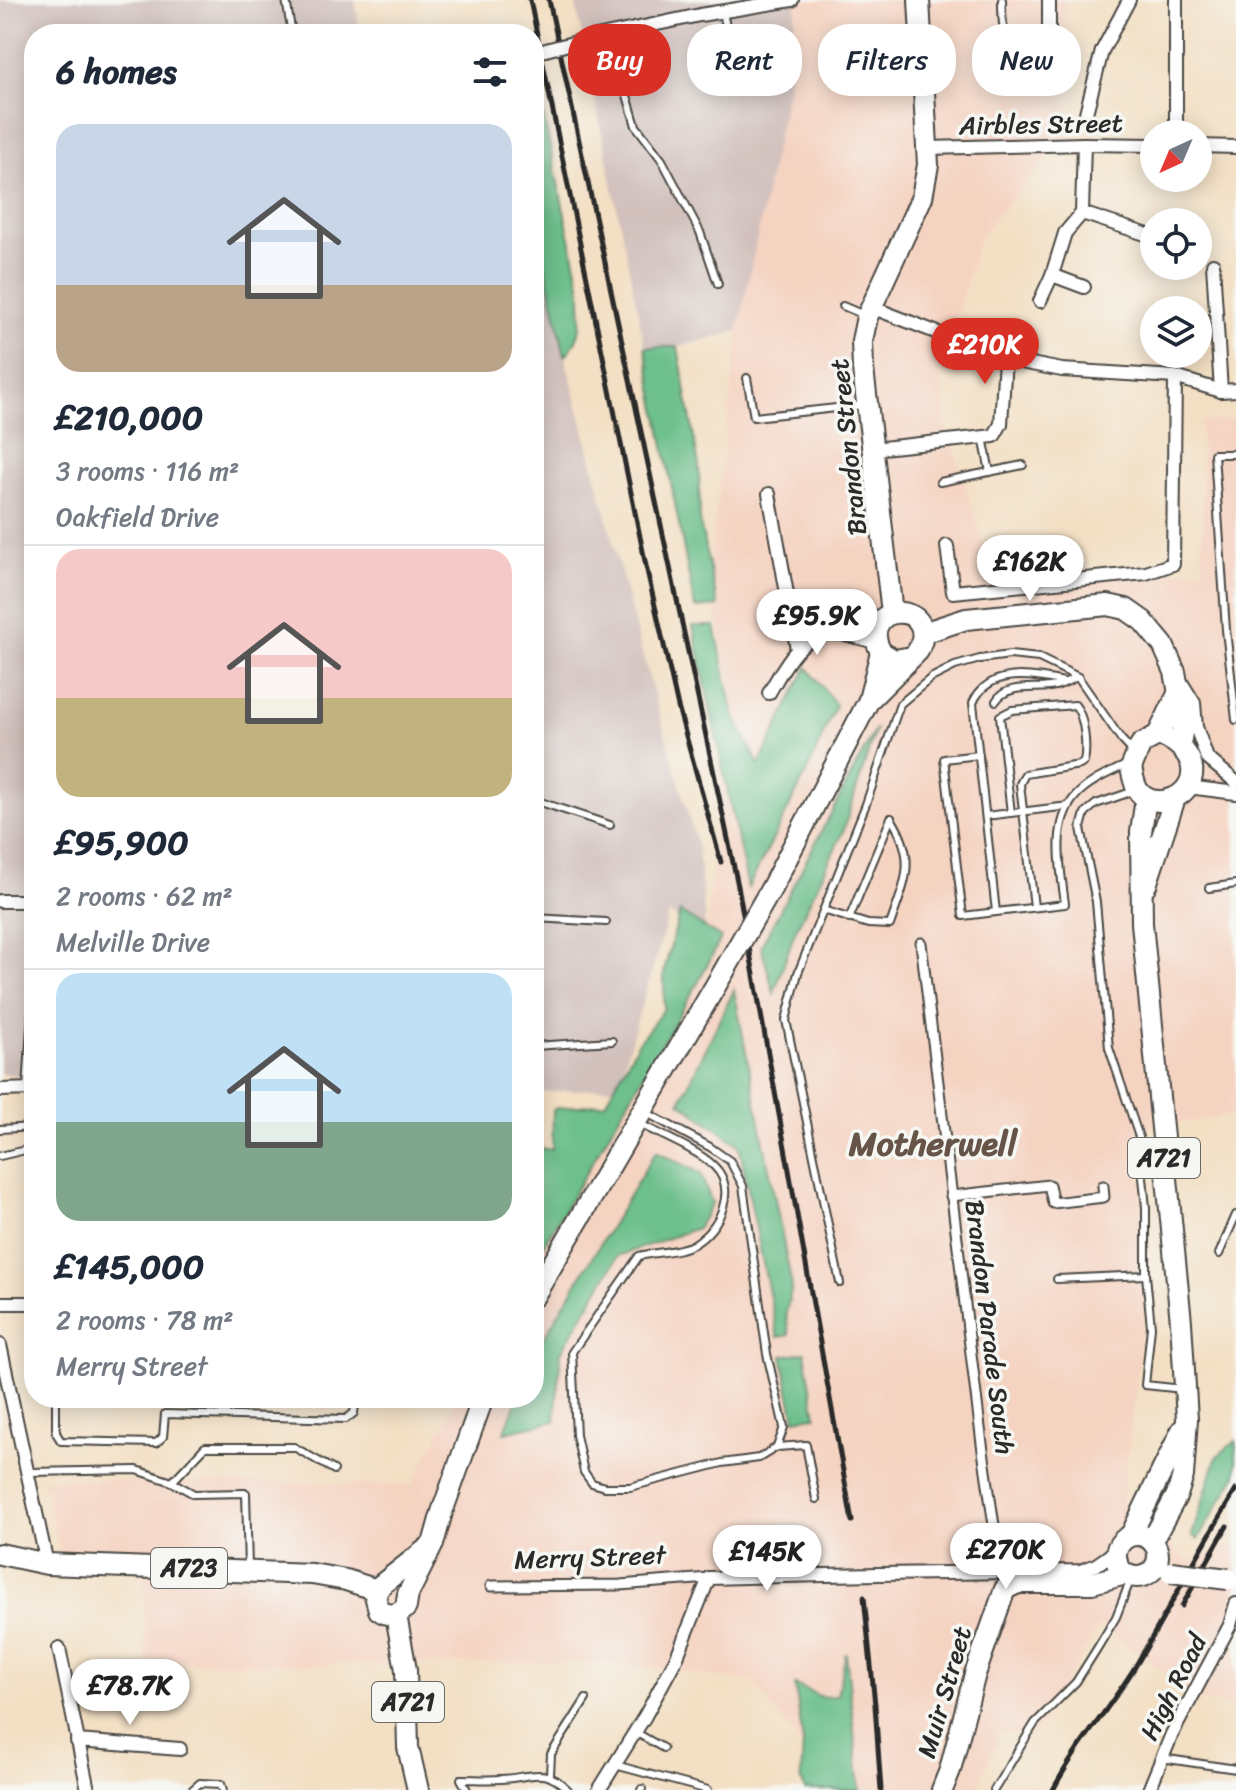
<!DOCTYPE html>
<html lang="en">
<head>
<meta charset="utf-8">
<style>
	body { margin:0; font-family:Sriracha,sans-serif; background:#f2f2f3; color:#1f2937; height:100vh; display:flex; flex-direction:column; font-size:30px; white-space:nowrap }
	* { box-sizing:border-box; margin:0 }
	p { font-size:26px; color:#747a83 }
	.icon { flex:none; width:44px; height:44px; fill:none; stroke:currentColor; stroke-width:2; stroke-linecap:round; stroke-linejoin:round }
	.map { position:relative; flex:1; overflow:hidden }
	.side { position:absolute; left:24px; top:24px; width:520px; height:1384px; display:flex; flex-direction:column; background:#fff; border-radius:32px; box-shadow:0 4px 20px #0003 }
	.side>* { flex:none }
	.guide { position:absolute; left:568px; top:24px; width:548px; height:72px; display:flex; gap:16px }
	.needle { width:52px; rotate:224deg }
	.tools { position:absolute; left:1140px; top:120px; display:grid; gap:16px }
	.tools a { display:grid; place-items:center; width:72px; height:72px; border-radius:50%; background:#fff; box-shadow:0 4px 20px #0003; font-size:40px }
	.price { position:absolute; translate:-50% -68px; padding:0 18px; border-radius:28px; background:#fff; color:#222; font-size:26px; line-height:52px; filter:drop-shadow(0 2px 4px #0008) }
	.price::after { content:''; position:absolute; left:50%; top:48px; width:24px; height:18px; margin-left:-12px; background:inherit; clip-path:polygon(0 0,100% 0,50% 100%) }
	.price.selected { background:#d93025; color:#fff }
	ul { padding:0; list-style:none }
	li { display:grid; align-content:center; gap:16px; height:424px; padding:0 32px }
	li+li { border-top:2px solid #e0e1e3 }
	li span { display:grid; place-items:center; height:248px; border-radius:24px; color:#555 }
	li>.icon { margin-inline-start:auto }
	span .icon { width:144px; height:144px; fill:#fffc; stroke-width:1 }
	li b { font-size:34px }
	h2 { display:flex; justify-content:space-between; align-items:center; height:96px; padding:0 32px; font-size:34px }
	.tag { padding:0 28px; border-radius:32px; background:#fff; box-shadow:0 4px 20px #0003; font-size:28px; line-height:72px }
	.tag.selected { background:#d93025; color:#fff }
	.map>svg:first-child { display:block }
	.built { fill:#f5d3c1 }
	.industrial { fill:#d1c0bc }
	.forest { fill:#6dbf8c; stroke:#4c755c; stroke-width:2 }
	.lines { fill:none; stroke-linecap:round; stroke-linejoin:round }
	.service-casing { stroke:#494642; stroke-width:10 }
	.pedestrian-casing { stroke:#494642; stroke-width:13 }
	.minor-casing { stroke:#494642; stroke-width:16 }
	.primary-casing { stroke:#494642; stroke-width:24 }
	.service { stroke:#fff; stroke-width:6 }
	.pedestrian { stroke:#fff; stroke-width:9 }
	.minor { stroke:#fff; stroke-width:12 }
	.primary { stroke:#fff; stroke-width:20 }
	.rail { stroke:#2b2b2b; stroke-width:5 }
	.minor-bridge-casing { stroke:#494642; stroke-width:16; stroke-linecap:butt }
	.primary-bridge-casing { stroke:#494642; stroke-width:24; stroke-linecap:butt }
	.minor-bridge { stroke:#fff; stroke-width:12 }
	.primary-bridge { stroke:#fff; stroke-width:20 }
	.labels { text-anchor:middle; stroke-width:7; stroke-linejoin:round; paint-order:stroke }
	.shield { fill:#f6f6f2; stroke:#686867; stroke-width:2 }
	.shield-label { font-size:24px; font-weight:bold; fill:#2b2b2b }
	.street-label { font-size:26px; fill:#2b2b2b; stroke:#f6f6f2 }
	.district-label { font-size:34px; font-weight:bold; fill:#675448; stroke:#f6f6f2 }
</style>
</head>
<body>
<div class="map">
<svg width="1236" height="1790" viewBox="0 0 1236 1790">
	<rect width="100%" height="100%" fill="#f6f6f2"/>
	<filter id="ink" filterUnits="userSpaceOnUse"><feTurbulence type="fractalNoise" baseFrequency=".0125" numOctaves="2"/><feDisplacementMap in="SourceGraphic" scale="16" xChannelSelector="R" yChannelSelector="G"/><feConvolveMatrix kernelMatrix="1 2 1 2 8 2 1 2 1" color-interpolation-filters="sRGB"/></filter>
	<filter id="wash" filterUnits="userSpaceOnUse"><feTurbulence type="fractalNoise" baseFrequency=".006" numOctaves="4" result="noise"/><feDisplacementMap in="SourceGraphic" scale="32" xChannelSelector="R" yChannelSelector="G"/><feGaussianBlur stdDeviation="1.8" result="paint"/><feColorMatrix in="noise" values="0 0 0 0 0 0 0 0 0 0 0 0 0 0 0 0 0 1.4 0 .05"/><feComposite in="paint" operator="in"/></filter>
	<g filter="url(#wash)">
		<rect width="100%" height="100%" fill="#f3dfc3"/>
		<path class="built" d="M 797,0 L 1065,0 L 1067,137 L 980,235 L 940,372 L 947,428 L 995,578 L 1203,570 L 1201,422 L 1236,419 L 1236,1115 L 1136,1129 L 1149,1276 L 1122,1502 L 1187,1561 L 1236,1545 L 1236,1706 L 1201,1700 L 1100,1625 L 1035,1734 L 1000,1733 L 977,1790 L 835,1790 L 752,1681 L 608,1662 L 286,1665 L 146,1661 L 143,1555 L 61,1556 L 42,1479 L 412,1485 L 458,1398 L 534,1398 L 534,1255 L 706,934 L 730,682 L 708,575 L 750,241 L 789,80 Z"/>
		<g class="industrial">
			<path d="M 0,0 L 355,0 L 360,34 L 34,34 L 34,1075 L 0,1074 Z"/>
			<path d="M 575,0 L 797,0 L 789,80 L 738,331 L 678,347 L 645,347 Z"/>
			<path d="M 534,215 L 565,356 L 638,638 L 698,849 L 706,934 L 669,914 L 617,1087 L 534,1093 Z"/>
		</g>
		<g class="forest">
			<path d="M 534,74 L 580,284 C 582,310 585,337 565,356 L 534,215 Z"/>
			<path d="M 645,347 L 678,347 L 699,466 L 700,523 L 718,606 L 695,608 Z"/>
			<path d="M 693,626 L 715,626 L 734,716 L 759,765 L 807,667 L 836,705 L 807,772 L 748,888 Z"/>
			<path d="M 876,728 L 843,832 L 794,934 L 774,993 L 761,946 Z"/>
			<path d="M 680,912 L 721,938 L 699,981 L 534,1261 L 534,1149 L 552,1149 L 553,1109 L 605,1103 L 638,1043 L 664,1009 L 664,971 Z"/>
			<path d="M 734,990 L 792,1286 L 786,1313 L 789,1335 L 778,1337 L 739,1145 L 680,1102 Z"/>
			<path d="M 656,1151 L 700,1173 L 712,1203 L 697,1228 L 618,1256 L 561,1352 L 555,1421 L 504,1432 L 518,1398 L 534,1398 L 534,1359 L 539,1346 Z"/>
			<path d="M 805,1352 L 816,1416 L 795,1419 L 782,1356 Z"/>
			<path d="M 1236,1441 L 1236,1476 L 1198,1539 L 1192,1535 L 1217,1456 Z"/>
			<path d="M 846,1653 L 860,1790 L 805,1790 L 801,1778 L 803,1743 L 795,1685 L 821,1697 L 837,1696 Z"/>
		</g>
	</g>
	<g filter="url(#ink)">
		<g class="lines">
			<defs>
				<g id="service">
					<path d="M 286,0 L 292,34"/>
					<path d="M 1002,0 C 1002,42 1006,51 1049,53"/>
					<path d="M 723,11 L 730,49"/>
					<path d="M 609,34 L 636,126 L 662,160 L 700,232 L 718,284"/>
					<path d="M 843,306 L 864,315"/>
					<path d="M 747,378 L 754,417 L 864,405"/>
					<path d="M 983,437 L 990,472"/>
					<path d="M 1236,454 L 1214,454 L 1226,630 L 1236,720"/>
					<path d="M 940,482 L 1023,465"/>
					<path d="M 1064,682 C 1033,675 988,667 973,703 L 996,912 L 1065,904 C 1061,871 1051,826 1074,798 C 1087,782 1109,773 1128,764"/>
					<path d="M 996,701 C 1008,681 1040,692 1059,685 C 1065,683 1071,679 1078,677"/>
					<path d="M 979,755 L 944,759 L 963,916 L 996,912"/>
					<path d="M 1134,791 L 1096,804 L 1085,813 L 1081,828 L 1096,902 L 1109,1048 L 1139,1137 L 1146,1208 L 1146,1275 L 1151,1327 L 1145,1385 L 1183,1389"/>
					<path d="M 534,800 L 610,825"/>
					<path d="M 1011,813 L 1000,716 L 1012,710 L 1075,705 C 1085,717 1087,748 1084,762 L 1080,765 L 1025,774 L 1020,784 L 1034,907"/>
					<path d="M 986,816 L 1069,806"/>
					<path d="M 1209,888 L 1236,884"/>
					<path d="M 823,910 L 868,924 L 890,925 C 905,881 918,861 891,818"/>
					<path d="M 534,918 L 606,922"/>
					<path d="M 849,919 L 891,818"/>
					<path d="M 534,1046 L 612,1041"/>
					<path d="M 27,1089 L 32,1011"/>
					<path d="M 645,1112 L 710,1147 L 730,1161 L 743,1186 L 767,1354 L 784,1427 L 777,1447"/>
					<path d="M 638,1123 C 660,1135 697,1149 714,1166 C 738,1189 720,1229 694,1244 C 680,1252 656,1252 639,1256 L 572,1352 L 576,1435 L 584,1472 L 592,1483 L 605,1487 L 630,1487 L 722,1463 L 759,1458 L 777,1447 L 806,1445 L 816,1499"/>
					<path d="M 0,1129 L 34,1127"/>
					<path d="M 0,1156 L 34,1148"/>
					<path d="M 1219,1254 L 1236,1215"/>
					<path d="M 1057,1279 L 1146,1275"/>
					<path d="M 840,1283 L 786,1020 L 798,973 L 866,804 L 900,704 L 931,678 L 955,666 L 980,659 L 1010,655 L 1039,658 L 1078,677 L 1121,739 L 1134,753"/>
					<path d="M 56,1398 L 56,1433 L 61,1441 L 156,1443 L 163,1437 L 165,1414 L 346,1419 L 354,1413 L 356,1398"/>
					<path d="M 29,1472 L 137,1470 L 172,1482 L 205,1447 L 294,1447 L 334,1470"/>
					<path d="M 172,1482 L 194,1494 L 246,1493 L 248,1568"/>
					<path d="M 635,1732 L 663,1748"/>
					<path d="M 1161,1758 L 1236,1769"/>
					<path d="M 615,1765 L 708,1790"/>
					<path d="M 550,1775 L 551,1754 L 586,1699"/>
					<path d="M 192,1790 L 200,1783 L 221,1784 L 223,1790"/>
					<path d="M 467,1790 L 461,1779 C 474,1779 488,1780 501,1779 C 530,1778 544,1765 568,1790"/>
					<path d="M 641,1790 L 642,1789"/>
					<path d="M 994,1790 L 1035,1723 L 1076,1682 L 1098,1647 L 1116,1617 L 1132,1576"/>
				</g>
				<g id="pedestrian">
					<path d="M 921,943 L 982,1444 L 1001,1573"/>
					<path d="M 951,1196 L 1049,1185 L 1053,1203 L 1104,1197 L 1103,1186"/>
					<path d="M 491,1586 L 620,1585 L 709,1578"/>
				</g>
				<g id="minor">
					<path d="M 1049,0 L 1049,53"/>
					<path d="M 1176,0 L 1176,134"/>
					<path d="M 596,37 L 700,15 L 792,0"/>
					<path d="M 1086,113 L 1102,51 L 1129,0"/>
					<path d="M 1198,146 L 1236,147"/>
					<path d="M 928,148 L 1084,144 L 1154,145"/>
					<path d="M 1082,213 L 1154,237"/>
					<path d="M 1213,264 L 1221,391"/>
					<path d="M 1052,275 L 1084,287"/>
					<path d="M 1040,301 L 1052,275 L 1065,233 L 1082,213 L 1084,144"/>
					<path d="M 871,307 L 1005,359 L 1001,424 L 994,436 L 873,449"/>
					<path d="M 1005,359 L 1062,370 L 1175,377 L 1221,391 L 1236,390"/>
					<path d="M 769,494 L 797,649"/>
					<path d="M 947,546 L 953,592 L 1146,573 L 1173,564 L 1175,377"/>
					<path d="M 1181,682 L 1194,703 L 1196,727 L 1207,758 L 1236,782"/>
					<path d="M 769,693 C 783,669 799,634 832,633 C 845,633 862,639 876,642"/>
					<path d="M 1188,787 L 1236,793"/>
					<path d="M 0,901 L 34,901"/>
					<path d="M 0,1090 L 34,1089"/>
					<path d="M 0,1303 L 34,1303"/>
					<path d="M 0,1345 L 47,1564"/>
					<path d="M 880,1574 L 1080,1571 L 1096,1565 L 1116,1551"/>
					<path d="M 59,1648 L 88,1790"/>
					<path d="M 77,1741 L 180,1749"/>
					<path d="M 599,1790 L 645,1716 L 676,1659 L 709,1578 L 825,1575"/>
					<path d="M 1149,1790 L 1172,1734 L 1230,1625 L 1236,1604"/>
				</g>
				<g id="primary">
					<path d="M 892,613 L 863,369 L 862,341 L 867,317 L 922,197 L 928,165 L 919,0"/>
					<path d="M 923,633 L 966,619 L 1108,605 L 1126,609 L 1143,621 L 1163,645 L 1175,672 L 1184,721 L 1180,745"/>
					<path d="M 869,700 L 918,651 C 943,599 854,601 881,652 L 894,660 L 912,657"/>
					<path d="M 1158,735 C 1179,740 1202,763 1188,786 C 1178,802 1152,807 1139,792 C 1134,785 1133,776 1131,768 L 1141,744 Z"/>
					<path d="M 1158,735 L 1178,694"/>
					<path d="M 1146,798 L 1141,832 L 1142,923 L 1181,1322 L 1187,1419 L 1183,1476 L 1177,1495 L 1152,1541"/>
					<path d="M 1146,885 L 1175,798"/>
					<path d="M 771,889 L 869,700 L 881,652"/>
					<path d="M 534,1296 L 723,973"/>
					<path d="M 1131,1535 L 1182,1430"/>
					<circle cx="1137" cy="1556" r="21"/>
					<path d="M 433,1544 L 381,1585 L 375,1595 L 379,1610 C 389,1617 398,1616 406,1607 L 408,1594 L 433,1544 L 442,1512 L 483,1398"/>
					<path d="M 0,1554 L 47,1564 L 312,1574 L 346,1580 L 377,1590"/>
					<path d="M 396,1615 L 406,1670 L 408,1747 L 418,1790"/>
					<path d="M 942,1790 L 950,1770 L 975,1674 L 1005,1589 L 1018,1583 L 1092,1583 L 1126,1574"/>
				</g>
			</defs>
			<use href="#service" class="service-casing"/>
			<use href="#pedestrian" class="pedestrian-casing"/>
			<use href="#minor" class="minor-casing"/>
			<use href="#primary" class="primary-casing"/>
			<use href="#service" class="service"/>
			<use href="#pedestrian" class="pedestrian"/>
			<use href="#minor" class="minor"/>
			<use href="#primary" class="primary"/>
			<g class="rail">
				<path d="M 530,0 L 646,566 L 678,707 L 721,862"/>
				<path d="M 549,0 L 738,886 L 852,1521"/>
				<path d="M 864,1597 L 875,1705 L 881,1790"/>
				<path d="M 1182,1606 L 1227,1526"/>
				<path d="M 1053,1790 C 1076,1746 1109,1709 1135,1667 C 1170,1608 1200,1548 1236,1490"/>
			</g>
			<defs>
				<g id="minor-bridge">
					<path d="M 534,53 L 596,37"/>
					<path d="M 825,1575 L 880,1574"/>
				</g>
				<g id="primary-bridge">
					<path d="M 723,973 L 771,889"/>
					<path d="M 1171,1572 L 1228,1579"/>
				</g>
			</defs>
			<use href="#minor-bridge" class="minor-bridge-casing"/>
			<use href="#primary-bridge" class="primary-bridge-casing"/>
			<use href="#minor-bridge" class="minor-bridge"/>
			<use href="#primary-bridge" class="primary-bridge"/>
		</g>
	</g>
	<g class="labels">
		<g class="shield">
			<rect x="1128" y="1138" width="72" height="40" rx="6"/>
			<rect x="151" y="1548" width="76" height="40" rx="6"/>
			<rect x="372" y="1682" width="72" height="40" rx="6"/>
		</g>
		<g class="shield-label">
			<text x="1164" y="1166">A721</text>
			<text x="189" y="1576">A723</text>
			<text x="408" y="1710">A721</text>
		</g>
		<g class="street-label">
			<text transform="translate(1041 124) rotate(-1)" y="9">Airbles Street</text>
			<text transform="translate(848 447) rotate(-96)" y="9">Brandon Street</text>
			<text transform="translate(990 1327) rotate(83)" y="9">Brandon Parade South</text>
			<text transform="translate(590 1557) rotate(-2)" y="9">Merry Street</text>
			<text transform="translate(1173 1687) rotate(-63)" y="9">High Road</text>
			<text transform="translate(944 1692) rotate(-74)" y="9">Muir Street</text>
		</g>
		<g class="district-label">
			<text x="933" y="1155">Motherwell</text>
		</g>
	</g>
</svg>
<div class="tools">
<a><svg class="needle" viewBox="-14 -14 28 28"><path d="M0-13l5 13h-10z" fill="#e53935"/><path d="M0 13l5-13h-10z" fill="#747a83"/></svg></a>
<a><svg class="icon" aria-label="locate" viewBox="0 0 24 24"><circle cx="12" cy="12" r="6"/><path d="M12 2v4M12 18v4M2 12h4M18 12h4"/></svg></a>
<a><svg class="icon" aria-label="layers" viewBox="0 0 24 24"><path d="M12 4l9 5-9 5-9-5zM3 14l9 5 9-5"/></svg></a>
</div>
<b class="price selected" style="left:985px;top:386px">£210K</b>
<b class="price" style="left:1030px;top:603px">£162K</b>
<b class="price" style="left:817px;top:657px">£95.9K</b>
<b class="price" style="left:1006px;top:1591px">£270K</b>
<b class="price" style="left:767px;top:1593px">£145K</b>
<b class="price" style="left:130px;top:1727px">£78.7K</b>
<div class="guide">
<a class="tag selected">Buy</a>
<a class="tag">Rent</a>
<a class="tag">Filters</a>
<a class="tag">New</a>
</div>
<section class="side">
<h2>6 homes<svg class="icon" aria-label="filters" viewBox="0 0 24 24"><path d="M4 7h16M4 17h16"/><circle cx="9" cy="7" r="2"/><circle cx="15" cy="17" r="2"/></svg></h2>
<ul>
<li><span style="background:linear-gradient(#c9d6e8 65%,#b9a48a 0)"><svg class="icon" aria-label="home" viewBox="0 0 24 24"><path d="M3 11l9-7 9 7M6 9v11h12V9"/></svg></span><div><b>£210,000</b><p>3 rooms · 116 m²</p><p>Oakfield Drive</p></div></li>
<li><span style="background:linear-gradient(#f6c9c9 60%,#c2b280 0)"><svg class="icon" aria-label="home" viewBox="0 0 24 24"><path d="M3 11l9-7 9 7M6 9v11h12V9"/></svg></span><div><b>£95,900</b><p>2 rooms · 62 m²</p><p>Melville Drive</p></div></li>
<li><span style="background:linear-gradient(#bfe0f5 60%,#7fa58c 0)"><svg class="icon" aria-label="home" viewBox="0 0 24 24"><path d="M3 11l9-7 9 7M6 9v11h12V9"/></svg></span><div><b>£145,000</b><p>2 rooms · 78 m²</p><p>Merry Street</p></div></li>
</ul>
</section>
</div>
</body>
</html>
